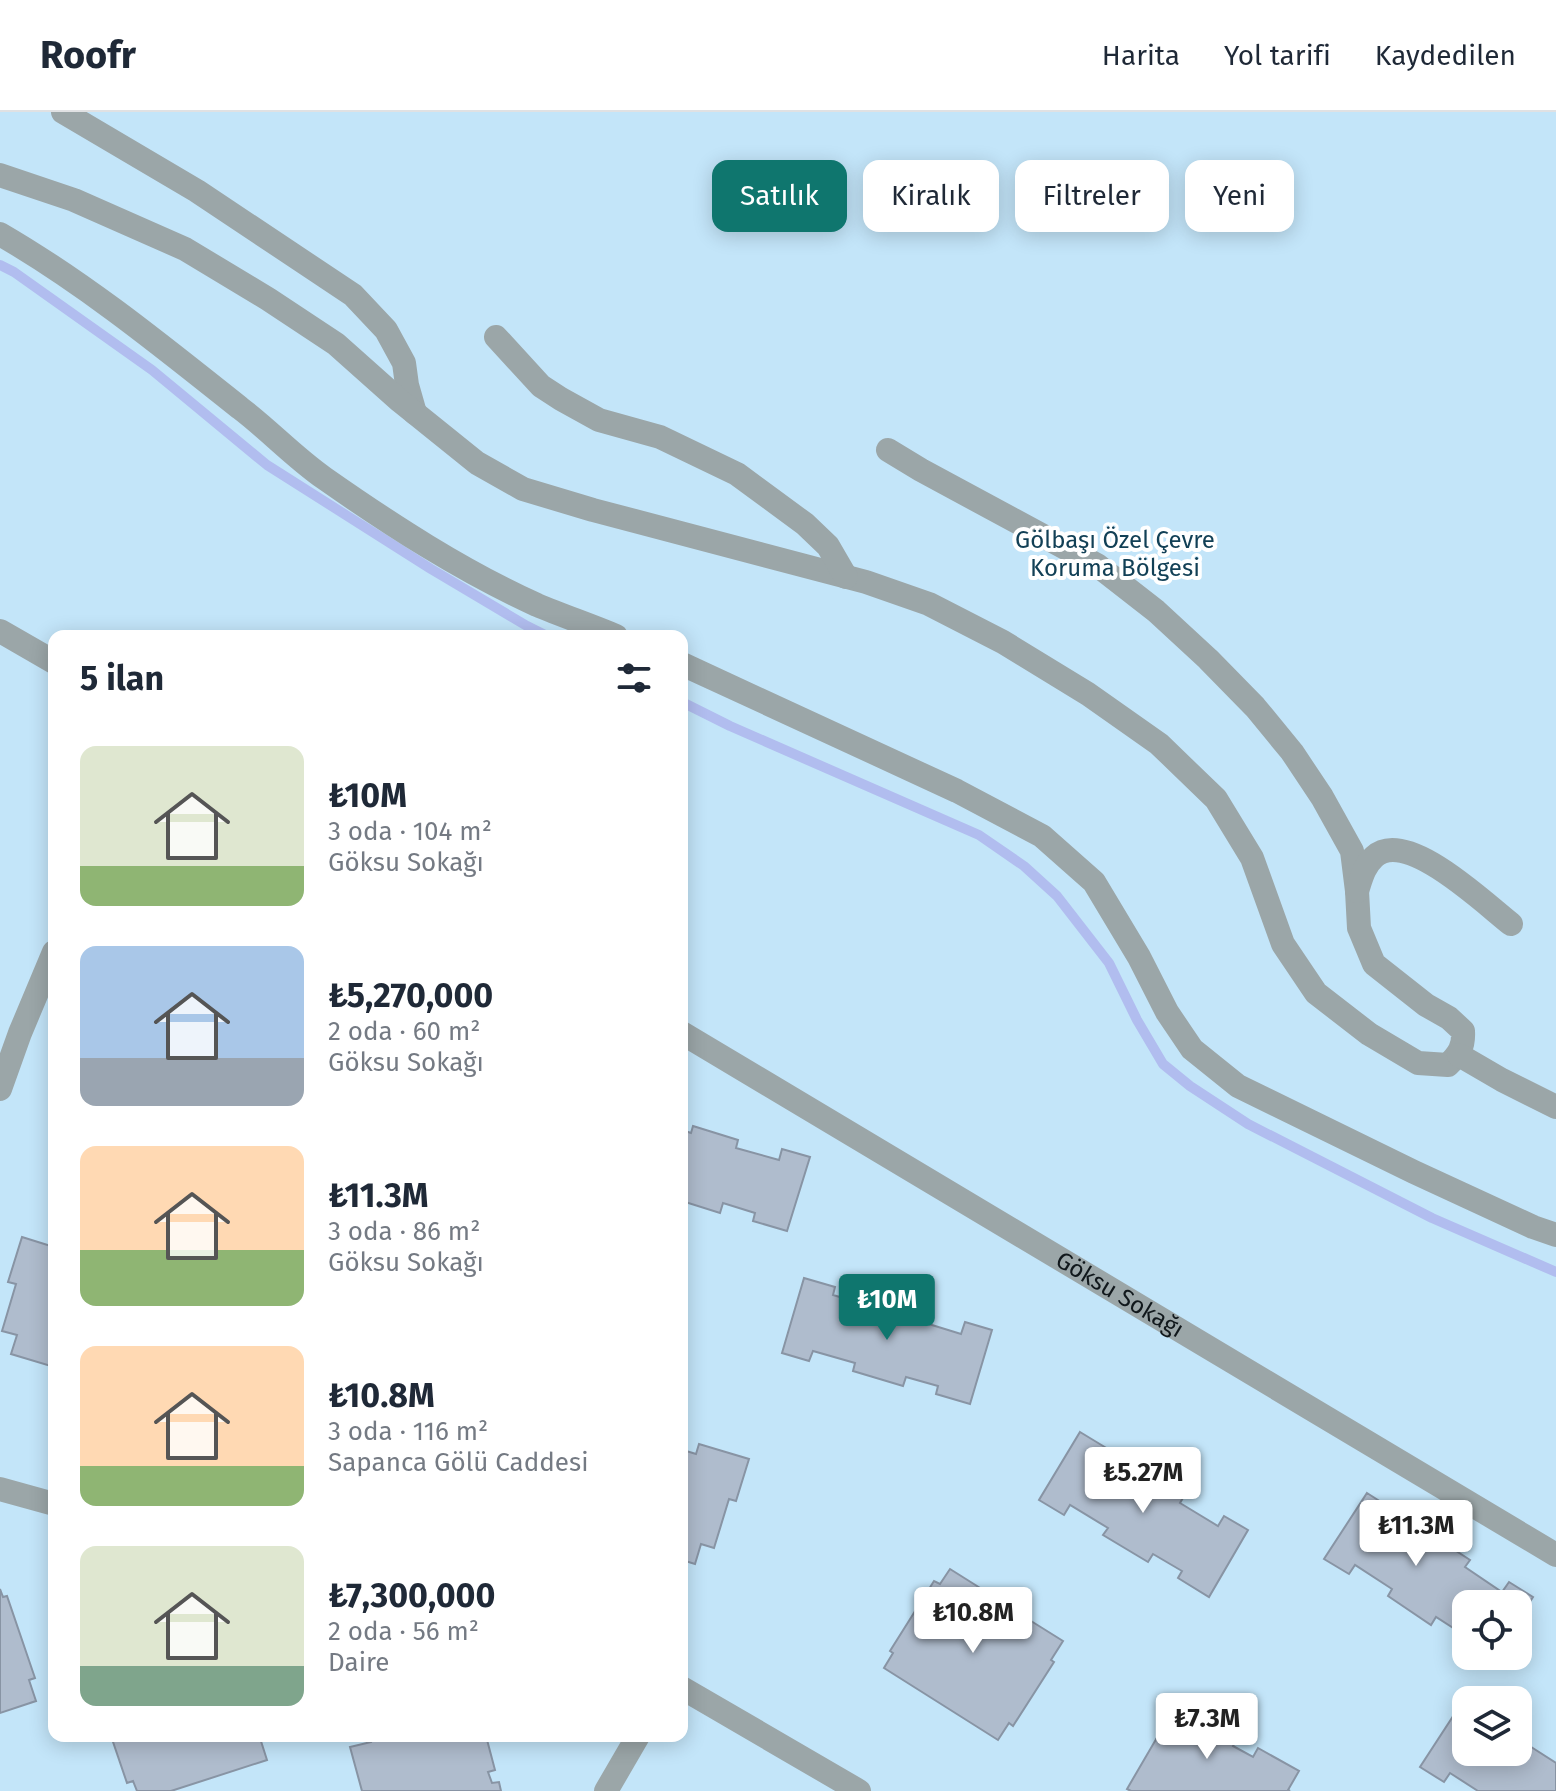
<!DOCTYPE html>
<html lang="tr">
<head>
<meta charset="utf-8">
<style>
	body { margin:0; font-family:"Fira Sans",sans-serif; background:#f6f6f7; color:#1f2937; height:100vh; display:flex; flex-direction:column; font-size:30px; white-space:nowrap }
	* { box-sizing:border-box; margin:0 }
	p { font-size:26px; color:#747a83 }
	.icon { flex:none; width:44px; height:44px; fill:none; stroke:currentColor; stroke-width:2; stroke-linecap:round; stroke-linejoin:round }
	.map { position:relative; flex:1; overflow:hidden }
	.details { position:absolute; left:48px; top:518px; width:640px; height:1112px; display:flex; flex-direction:column; background:#fff; border-radius:16px; box-shadow:0 4px 20px #0003 }
	.details>* { flex:none }
	.guide { position:absolute; left:712px; top:48px; width:724px; height:72px; display:flex; gap:16px }
	.buttons { position:absolute; left:1452px; top:1478px; display:grid; gap:16px }
	.buttons a { display:grid; place-items:center; width:80px; height:80px; border-radius:16px; background:#fff; box-shadow:0 4px 20px #0003; font-size:40px }
	.price { position:absolute; translate:-50% -68px; padding:0 18px; border-radius:8px; background:#fff; color:#222; font-size:26px; line-height:52px; filter:drop-shadow(0 2px 4px #0008) }
	.price::after { content:''; position:absolute; left:50%; top:48px; width:24px; height:18px; margin-left:-12px; background:inherit; clip-path:polygon(0 0,100% 0,50% 100%) }
	.price.active { background:#0f766e; color:#fff }
	ul { padding:0; list-style:none }
	li { display:flex; align-items:center; gap:24px; height:200px; padding:0 32px }
	li span { display:grid; place-items:center; flex:none; width:224px; height:160px; border-radius:16px; color:#555 }
	li>.icon { margin-inline-start:auto }
	span .icon { width:96px; height:96px; fill:#fffc; stroke-width:1 }
	li b { font-size:34px }
	h2 { display:flex; justify-content:space-between; align-items:center; height:96px; padding:0 32px; font-size:34px }
	.chip { padding:0 28px; border-radius:16px; background:#fff; box-shadow:0 4px 20px #0003; font-size:28px; line-height:72px }
	.chip.active { background:#0f766e; color:#fff }
	header { display:flex; align-items:center; gap:48px; box-sizing:border-box; height:112px; padding:0 40px; background:#fff; border-bottom:2px solid #e0e1e3 }
	header strong { font-size:38px }
	nav { display:flex; gap:44px; margin-inline-start:auto; font-size:28px }
	.map>svg:first-child { display:block }
	.green { fill:#c3e5f9; fill-rule:evenodd }
	.lines { fill:none; stroke-linecap:round; stroke-linejoin:round }
	.stream { stroke:#b1bdef; stroke-width:10 }
	.building { fill:#afbccd; stroke:#8894a4; stroke-width:2 }
	.minor { stroke:#9ba6a8; stroke-width:24 }
	.labels { text-anchor:middle; stroke-width:8; stroke-linejoin:round; paint-order:stroke }
	.park-label { font-size:24px; fill:#124056; stroke:#fff }
	.street-label { font-size:24px; fill:#11181c; stroke:#fff }
</style>
</head>
<body>
<header>
<strong>Roofr</strong>
<nav><a>Harita</a><a>Yol tarifi</a><a>Kaydedilen</a></nav>
</header>
<div class="map">
<svg width="1556" height="1679" viewBox="0 0 1556 1679">
	<rect width="100%" height="100%" fill="#f1f9fe"/>
	<path class="green" d="M 0,0 L 1556,0 L 1556,1679 L 0,1679 ZM 54,524 L 682,524 L 682,1624 L 54,1624 ZM 1466,1492 L 1518,1492 L 1518,1544 L 1466,1544 ZM 1466,1588 L 1518,1588 L 1518,1640 L 1466,1640 Z"/>
	<g class="lines">
		<g class="stream">
			<path d="M 0,153 L 14,160 L 152,258 L 267,353 L 431,457 L 527,514 L 547,524"/>
			<path d="M 682,590 L 730,614 L 979,723 L 1024,754 L 1057,784 L 1109,851 L 1137,908 L 1163,952 L 1190,974 L 1248,1012 L 1432,1106 L 1556,1160"/>
		</g>
	</g>
	<g class="building">
		<path d="M 693,1014 L 738,1028 L 736,1036 L 779,1048 L 782,1037 L 810,1045 L 787,1119 L 753,1109 L 755,1101 L 723,1091 L 720,1101 L 682,1089 L 682,1018 L 691,1021 Z"/>
		<path d="M 22,1125 L 54,1135 L 54,1255 L 11,1242 L 17,1223 L 2,1219 L 16,1172 L 8,1170 Z"/>
		<path d="M 804,1166 L 835,1175 L 833,1183 L 874,1195 L 875,1188 L 921,1201 L 919,1209 L 961,1222 L 965,1210 L 992,1218 L 970,1292 L 936,1282 L 938,1274 L 906,1265 L 903,1274 L 853,1259 L 855,1251 L 813,1239 L 809,1249 L 782,1241 Z"/>
		<path d="M 1080,1320 L 1108,1337 L 1104,1344 L 1140,1366 L 1144,1360 L 1184,1384 L 1180,1391 L 1218,1414 L 1224,1404 L 1248,1418 L 1209,1485 L 1178,1466 L 1182,1459 L 1153,1442 L 1148,1450 L 1103,1423 L 1108,1416 L 1070,1393 L 1064,1403 L 1039,1388 Z"/>
		<path d="M 682,1327 L 686,1328 L 683,1338 L 696,1342 L 699,1332 L 749,1347 L 736,1389 L 729,1387 L 714,1436 L 701,1432 L 695,1452 L 682,1448 Z"/>
		<path d="M 1367,1381 L 1395,1399 L 1390,1405 L 1426,1429 L 1430,1422 L 1470,1448 L 1465,1455 L 1502,1480 L 1509,1470 L 1533,1485 L 1518,1508 L 1518,1492 L 1466,1492 L 1466,1534 L 1460,1530 L 1464,1523 L 1436,1505 L 1431,1513 L 1388,1484 L 1392,1477 L 1355,1453 L 1349,1462 L 1324,1447 Z"/>
		<path d="M 950,1457 L 1004,1491 L 998,1501 L 1017,1513 L 1023,1504 L 1063,1529 L 1051,1548 L 1054,1550 L 1013,1614 L 1009,1611 L 998,1628 L 884,1556 L 893,1541 L 890,1539 L 934,1469 L 940,1472 Z"/>
		<path d="M 0,1477 L 3,1485 L 7,1484 L 35,1566 L 29,1568 L 36,1589 L 0,1601 Z"/>
		<path d="M 1463,1589 L 1466,1591 L 1466,1640 L 1518,1640 L 1518,1634 L 1521,1637 L 1525,1631 L 1556,1651 L 1556,1679 L 1478,1679 L 1450,1661 L 1444,1670 L 1420,1655 Z"/>
		<path d="M 1184,1592 L 1239,1623 L 1233,1634 L 1253,1645 L 1258,1636 L 1299,1659 L 1288,1678 L 1290,1679 L 1131,1679 L 1127,1677 L 1169,1605 L 1175,1608 Z"/>
		<path d="M 111,1624 L 265,1624 L 260,1626 L 267,1648 L 171,1679 L 137,1679 L 133,1669 L 127,1671 Z"/>
		<path d="M 370,1624 L 486,1624 L 495,1658 L 488,1660 L 492,1671 L 499,1670 L 501,1679 L 362,1679 L 350,1635 L 371,1630 Z"/>
	</g>
	<g class="lines">
		<g class="minor">
			<path d="M 63,0 L 197,79 L 353,183 L 386,218 L 404,251 L 407,273 L 415,301"/>
			<path d="M 0,63 L 74,88 L 185,137 L 268,187 L 336,232 L 400,289 L 477,351 L 523,377 L 593,398 L 866,470 L 929,492 L 1003,530 L 1088,582 L 1159,632 L 1216,687 L 1252,746 L 1283,832 L 1316,881 L 1369,922 L 1418,951 L 1448,953 C 1459,942 1464,935 1463,919 L 1449,906 L 1426,893 L 1374,852 L 1359,816 L 1357,779 L 1352,739 L 1322,685 L 1292,640 L 1255,595 L 1208,547 L 1156,499 L 1097,453 L 921,358 L 888,338"/>
			<path d="M 0,122 C 86,172 162,234 240,296 C 269,318 294,345 324,366 C 391,413 462,459 537,493 C 563,504 590,513 616,524"/>
			<path d="M 496,225 L 541,274 L 561,287 L 599,308 L 660,325 L 737,362 L 805,412 L 828,434 L 846,465"/>
			<path d="M 0,519 L 54,550"/>
			<path d="M 682,552 L 957,679 L 1042,724 L 1094,770 L 1139,845 L 1167,900 L 1192,937 L 1238,974 L 1414,1060 L 1533,1115 L 1556,1123"/>
			<path d="M 1357,779 C 1361,767 1364,754 1374,745 C 1406,715 1485,792 1511,812"/>
			<path id="s1" d="M 682,921 L 1556,1443"/>
			<path d="M 1459,943 L 1502,968 L 1556,995"/>
			<path d="M 0,977 L 20,921 L 54,840"/>
			<path d="M 0,1377 L 54,1392"/>
			<path d="M 682,1576 L 859,1679"/>
			<path d="M 606,1679 L 638,1624"/>
		</g>
	</g>
	<g class="labels">
		<g class="park-label">
			<text x="1115" y="436">Gölbaşı Özel Çevre<tspan x="1115" dy="28">Koruma Bölgesi</tspan></text>
		</g>
		<g class="street-label">
			<text dy="8" stroke="none"><textPath href="#s1" startOffset="510">Göksu Sokağı</textPath></text>
		</g>
	</g>
</svg>
<div class="buttons">
<a><svg class="icon" aria-label="locate" viewBox="0 0 24 24"><circle cx="12" cy="12" r="6"/><path d="M12 2v4M12 18v4M2 12h4M18 12h4"/></svg></a>
<a><svg class="icon" aria-label="layers" viewBox="0 0 24 24"><path d="M12 4l9 5-9 5-9-5zM3 14l9 5 9-5"/></svg></a>
</div>
<b class="price active" style="left:887px;top:1230px">₺10M</b>
<b class="price" style="left:1143px;top:1403px">₺5.27M</b>
<b class="price" style="left:1416px;top:1456px">₺11.3M</b>
<b class="price" style="left:973px;top:1543px">₺10.8M</b>
<b class="price" style="left:1207px;top:1649px">₺7.3M</b>
<div class="guide">
<a class="chip active">Satılık</a>
<a class="chip">Kiralık</a>
<a class="chip">Filtreler</a>
<a class="chip">Yeni</a>
</div>
<section class="details">
<h2>5 ilan<svg class="icon" aria-label="filters" viewBox="0 0 24 24"><path d="M4 7h16M4 17h16"/><circle cx="9" cy="7" r="2"/><circle cx="15" cy="17" r="2"/></svg></h2>
<ul>
<li><span style="background:linear-gradient(#dfe7d0 75%,#8fb573 0)"><svg class="icon" aria-label="home" viewBox="0 0 24 24"><path d="M3 11l9-7 9 7M6 9v11h12V9"/></svg></span><div><b>₺10M</b><p>3 oda · 104 m²</p><p>Göksu Sokağı</p></div></li>
<li><span style="background:linear-gradient(#a9c7e8 70%,#9aa5b1 0)"><svg class="icon" aria-label="home" viewBox="0 0 24 24"><path d="M3 11l9-7 9 7M6 9v11h12V9"/></svg></span><div><b>₺5,270,000</b><p>2 oda · 60 m²</p><p>Göksu Sokağı</p></div></li>
<li><span style="background:linear-gradient(#ffd9b3 65%,#8fb573 0)"><svg class="icon" aria-label="home" viewBox="0 0 24 24"><path d="M3 11l9-7 9 7M6 9v11h12V9"/></svg></span><div><b>₺11.3M</b><p>3 oda · 86 m²</p><p>Göksu Sokağı</p></div></li>
<li><span style="background:linear-gradient(#ffd9b3 75%,#8fb573 0)"><svg class="icon" aria-label="home" viewBox="0 0 24 24"><path d="M3 11l9-7 9 7M6 9v11h12V9"/></svg></span><div><b>₺10.8M</b><p>3 oda · 116 m²</p><p>Sapanca Gölü Caddesi</p></div></li>
<li><span style="background:linear-gradient(#dfe7d0 75%,#7fa58c 0)"><svg class="icon" aria-label="home" viewBox="0 0 24 24"><path d="M3 11l9-7 9 7M6 9v11h12V9"/></svg></span><div><b>₺7,300,000</b><p>2 oda · 56 m²</p><p>Daire</p></div></li>
</ul>
</section>
</div>
</body>
</html>
